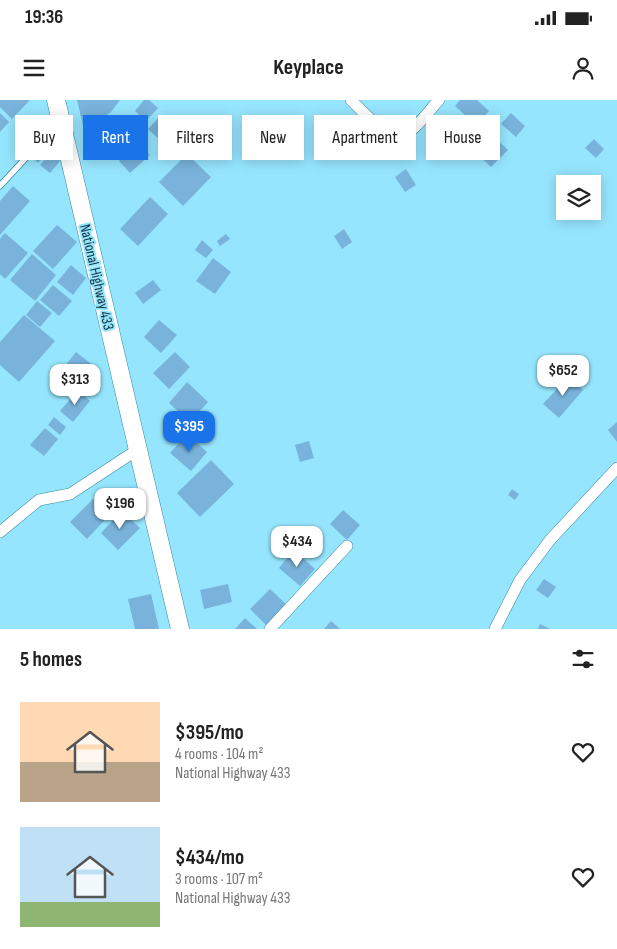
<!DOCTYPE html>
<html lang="en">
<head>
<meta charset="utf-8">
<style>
	body { margin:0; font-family:"Sofia Sans Condensed",sans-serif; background:#f6f6f6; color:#222; height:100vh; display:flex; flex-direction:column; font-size:19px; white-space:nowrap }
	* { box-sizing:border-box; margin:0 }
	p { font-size:16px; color:#767676 }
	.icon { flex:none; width:28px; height:28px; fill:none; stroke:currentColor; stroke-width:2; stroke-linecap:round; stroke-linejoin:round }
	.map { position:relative; height:529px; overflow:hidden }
	.drawer { display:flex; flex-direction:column; background:#fff; flex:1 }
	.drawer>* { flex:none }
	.hud { position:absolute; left:15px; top:15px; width:588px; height:45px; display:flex; gap:10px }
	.buttons { position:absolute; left:556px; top:75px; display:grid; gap:10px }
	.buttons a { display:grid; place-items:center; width:45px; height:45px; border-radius:0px; background:#fff; box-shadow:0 2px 12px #0003; font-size:25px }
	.price { position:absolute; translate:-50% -42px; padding:0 11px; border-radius:10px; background:#fff; color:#222; font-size:16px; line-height:32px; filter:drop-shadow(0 1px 2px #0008) }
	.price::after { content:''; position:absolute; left:50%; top:30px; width:15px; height:11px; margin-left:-8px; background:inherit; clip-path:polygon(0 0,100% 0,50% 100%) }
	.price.selected { background:#1a73e8; color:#fff }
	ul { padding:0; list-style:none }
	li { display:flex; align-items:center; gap:15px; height:125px; padding:0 20px }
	li span { display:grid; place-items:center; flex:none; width:140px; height:100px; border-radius:0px; color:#555 }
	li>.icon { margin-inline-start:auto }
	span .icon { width:60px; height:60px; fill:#fffc; stroke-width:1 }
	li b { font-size:21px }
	h2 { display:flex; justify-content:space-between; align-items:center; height:60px; padding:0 20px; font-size:21px }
	.pill { padding:0 18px; border-radius:0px; background:#fff; box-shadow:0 2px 12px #0003; font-size:18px; line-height:45px }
	.pill.selected { background:#1a73e8; color:#fff }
	.status { display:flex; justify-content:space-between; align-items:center; height:35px; padding:0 25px; background:#fff; direction:ltr }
	.status svg { height:14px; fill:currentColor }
	header { display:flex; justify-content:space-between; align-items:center; height:65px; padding:0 20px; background:#fff; font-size:22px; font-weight:700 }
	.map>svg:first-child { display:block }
	.building { fill:#79b3db }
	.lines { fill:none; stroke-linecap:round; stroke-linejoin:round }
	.service-casing { stroke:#37889e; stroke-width:7 }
	.minor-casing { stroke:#37889e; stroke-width:12 }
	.primary-casing { stroke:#37889e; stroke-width:19 }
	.service { stroke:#fff; stroke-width:5.5 }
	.minor { stroke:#fff; stroke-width:11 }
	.primary { stroke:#fff; stroke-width:18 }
	.labels { text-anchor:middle; stroke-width:4; stroke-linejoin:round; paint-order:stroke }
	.street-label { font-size:15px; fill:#11333d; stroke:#96e5fe }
</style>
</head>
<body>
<div class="status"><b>19:36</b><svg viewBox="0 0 49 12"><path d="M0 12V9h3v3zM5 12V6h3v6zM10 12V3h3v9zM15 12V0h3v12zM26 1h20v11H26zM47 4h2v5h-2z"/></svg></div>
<header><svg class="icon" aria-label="menu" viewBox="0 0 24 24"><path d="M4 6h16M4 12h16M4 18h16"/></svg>Keyplace<svg class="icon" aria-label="person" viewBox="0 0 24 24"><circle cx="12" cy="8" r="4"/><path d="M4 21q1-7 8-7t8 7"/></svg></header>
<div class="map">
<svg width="617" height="529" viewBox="0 0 617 529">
	<rect width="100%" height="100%" fill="#96e5fe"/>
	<g class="building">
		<path d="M 0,0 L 30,0 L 12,19 L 0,7 Z"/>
		<path d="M 77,0 L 120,0 L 111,12 L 84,30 Z"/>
		<path d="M 144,0 L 149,0 L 158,8 L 146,21 L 135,11 Z"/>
		<path d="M 460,0 L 477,0 L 489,11 L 476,25 L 455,6 Z"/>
		<path d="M 0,13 L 9,22 L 0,32 Z"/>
		<path d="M 511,13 L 525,26 L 516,37 L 501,24 Z"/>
		<path d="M 161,15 L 174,27 L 161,41 L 148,29 Z"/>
		<path d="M 126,17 L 141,30 L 121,52 L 106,38 Z"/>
		<path d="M 46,32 L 57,43 L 38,63 L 27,52 Z"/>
		<path d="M 492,35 L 508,50 L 491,67 L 475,52 Z"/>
		<path d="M 594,39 L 604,49 L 596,58 L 585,48 Z"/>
		<path d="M 139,42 L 150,55 L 130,73 L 119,61 Z"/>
		<path d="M 50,53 L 60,61 L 50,73 L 40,65 Z"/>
		<path d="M 187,54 L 211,77 L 183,106 L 159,82 Z"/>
		<path d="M 406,69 L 416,85 L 405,92 L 395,77 Z"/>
		<path d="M 13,86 L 30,101 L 0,135 L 0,101 Z"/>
		<path d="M 150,97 L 168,114 L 138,146 L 120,129 Z"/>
		<path d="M 57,125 L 77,142 L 53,169 L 33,151 Z"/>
		<path d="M 344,129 L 352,142 L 342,149 L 334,136 Z"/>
		<path d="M 5,133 L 28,153 L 5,179 L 0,174 L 0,139 Z"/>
		<path d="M 226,134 L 230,139 L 220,146 L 217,141 Z"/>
		<path d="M 202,140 L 213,150 L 206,158 L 195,150 Z"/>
		<path d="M 32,154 L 56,175 L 35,201 L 10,180 Z"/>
		<path d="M 213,158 L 231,172 L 215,194 L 196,181 Z"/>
		<path d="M 71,165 L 86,178 L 73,195 L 57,182 Z"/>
		<path d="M 153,180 L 161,190 L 143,204 L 135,193 Z"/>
		<path d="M 53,185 L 72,201 L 59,216 L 40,200 Z"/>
		<path d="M 37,201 L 52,213 L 40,227 L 26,215 Z"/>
		<path d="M 24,215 L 55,241 L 19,282 L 0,265 L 0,242 Z"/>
		<path d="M 159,220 L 177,235 L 161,253 L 144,237 Z"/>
		<path d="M 76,252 L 94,266 L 73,291 L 56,277 Z"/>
		<path d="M 175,252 L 190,267 L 169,289 L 153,273 Z"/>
		<path d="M 568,277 L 583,290 L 559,318 L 543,304 Z"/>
		<path d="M 187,282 L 208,302 L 190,322 L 169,303 Z"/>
		<path d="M 78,290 L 90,301 L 73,322 L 60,311 Z"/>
		<path d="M 54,317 L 66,327 L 60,335 L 48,325 Z"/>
		<path d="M 617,322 L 617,342 L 608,330 Z"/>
		<path d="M 45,328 L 58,339 L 44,356 L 30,345 Z"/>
		<path d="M 187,334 L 207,352 L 191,371 L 170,353 Z"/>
		<path d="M 309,341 L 314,358 L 300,362 L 295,345 Z"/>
		<path d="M 211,360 L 234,384 L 200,417 L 177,393 Z"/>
		<path d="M 512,389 L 519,394 L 515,400 L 508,395 Z"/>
		<path d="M 99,393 L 115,409 L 87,439 L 70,422 Z"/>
		<path d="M 343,410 L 360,425 L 347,440 L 330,424 Z"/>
		<path d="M 122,411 L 140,428 L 118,450 L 101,433 Z"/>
		<path d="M 294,450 L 315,469 L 300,486 L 279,468 Z"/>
		<path d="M 544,479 L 556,487 L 548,498 L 536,490 Z"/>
		<path d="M 228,484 L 232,502 L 204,509 L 200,490 Z"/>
		<path d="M 270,489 L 288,506 L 268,527 L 250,509 Z"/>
		<path d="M 151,494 L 159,529 L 135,529 L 128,499 Z"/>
		<path d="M 245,518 L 257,529 L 235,529 Z"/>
		<path d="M 331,521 L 340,529 L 324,529 Z"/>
		<path d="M 540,524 L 550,529 L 538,529 Z"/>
	</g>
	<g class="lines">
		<defs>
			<path id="service" d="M 0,86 L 57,24"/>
			<g id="minor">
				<path d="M 351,0 L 385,34 L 393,40 C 412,36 426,14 439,0"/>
				<path d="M 0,432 L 39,400 L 70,394 L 137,350"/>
				<path d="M 270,529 L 347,446"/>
				<path d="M 495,529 L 520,480 L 550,440 L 617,368"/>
			</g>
			<path id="primary" d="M 56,0 L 180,529"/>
		</defs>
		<use href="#service" class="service-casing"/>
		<use href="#minor" class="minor-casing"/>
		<use href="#primary" class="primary-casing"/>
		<use href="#service" class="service"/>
		<use href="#minor" class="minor"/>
		<use href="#primary" class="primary"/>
	</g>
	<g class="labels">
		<g class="street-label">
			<text transform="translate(97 177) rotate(77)" y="5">National Highway 433</text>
		</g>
	</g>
</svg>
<div class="buttons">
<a><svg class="icon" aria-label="layers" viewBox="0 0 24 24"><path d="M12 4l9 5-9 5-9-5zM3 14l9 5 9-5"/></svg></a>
</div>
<b class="price" style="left:563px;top:297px">$652</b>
<b class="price" style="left:75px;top:306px">$313</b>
<b class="price selected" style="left:189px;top:353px">$395</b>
<b class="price" style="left:120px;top:430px">$196</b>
<b class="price" style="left:297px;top:468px">$434</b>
<div class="hud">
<a class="pill">Buy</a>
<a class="pill selected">Rent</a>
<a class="pill">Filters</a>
<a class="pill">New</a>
<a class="pill">Apartment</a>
<a class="pill">House</a>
</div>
</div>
<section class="drawer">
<h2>5 homes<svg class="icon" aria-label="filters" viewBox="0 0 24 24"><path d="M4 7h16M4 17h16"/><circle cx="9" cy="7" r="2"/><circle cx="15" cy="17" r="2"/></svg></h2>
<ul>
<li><span style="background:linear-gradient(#ffd9b3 60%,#b9a48a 0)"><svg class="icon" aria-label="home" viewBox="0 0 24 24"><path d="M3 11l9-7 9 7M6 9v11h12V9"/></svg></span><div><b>$395/mo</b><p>4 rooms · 104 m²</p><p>National Highway 433</p></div><svg class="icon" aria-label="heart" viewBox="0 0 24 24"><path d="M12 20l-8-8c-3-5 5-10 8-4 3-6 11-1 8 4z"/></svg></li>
<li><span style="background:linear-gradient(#bfe0f5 75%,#8fb573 0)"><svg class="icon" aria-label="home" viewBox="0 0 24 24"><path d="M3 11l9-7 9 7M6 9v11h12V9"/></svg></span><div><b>$434/mo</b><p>3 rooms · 107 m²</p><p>National Highway 433</p></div><svg class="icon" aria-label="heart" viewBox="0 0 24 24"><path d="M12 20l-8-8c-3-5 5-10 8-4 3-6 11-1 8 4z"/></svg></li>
</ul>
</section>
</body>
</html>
